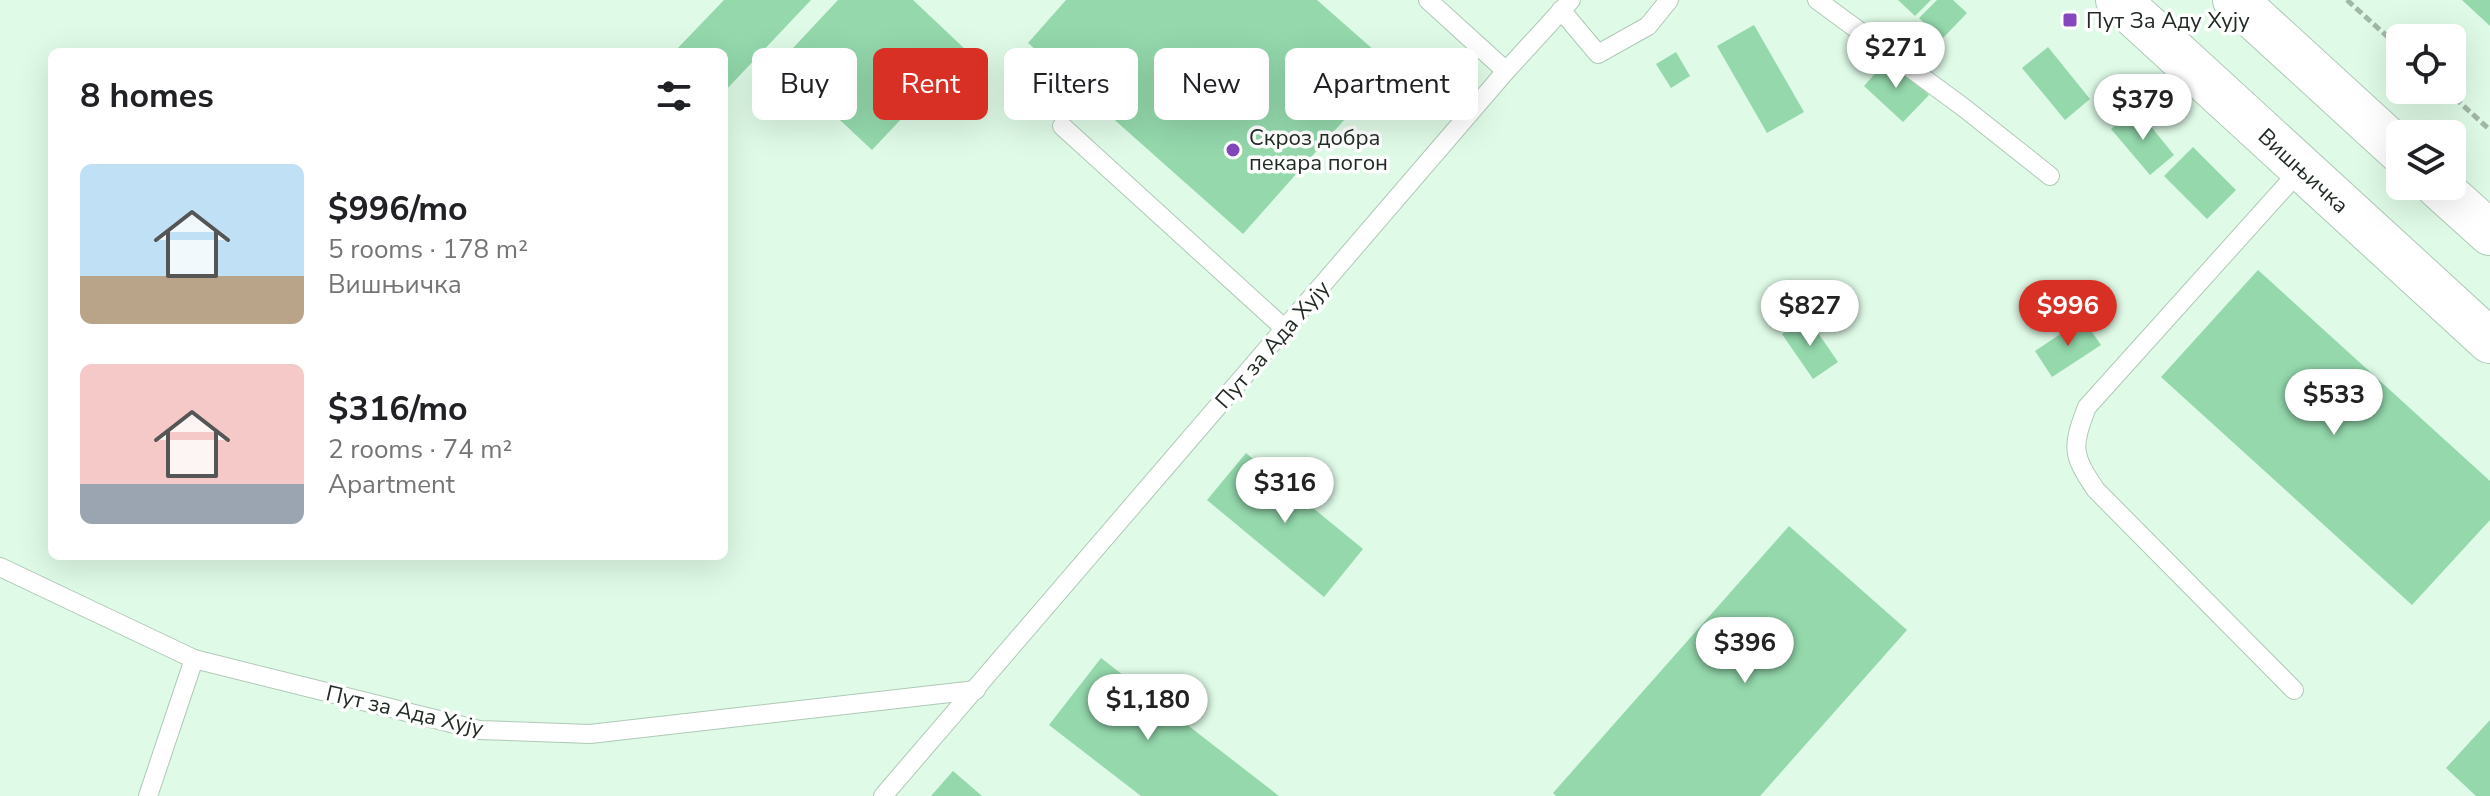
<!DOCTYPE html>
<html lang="en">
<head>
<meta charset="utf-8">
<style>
	body { margin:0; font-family:"Nunito Sans",sans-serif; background:#f2f2f2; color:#202124; height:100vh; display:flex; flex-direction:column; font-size:30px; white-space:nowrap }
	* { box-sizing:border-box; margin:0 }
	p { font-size:26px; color:#757577 }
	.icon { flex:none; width:44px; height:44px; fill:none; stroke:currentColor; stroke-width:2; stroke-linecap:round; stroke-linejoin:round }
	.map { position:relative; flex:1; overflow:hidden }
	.sheet { position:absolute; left:48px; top:48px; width:680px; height:512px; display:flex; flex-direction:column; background:#fff; border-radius:12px; box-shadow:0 8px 32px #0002 }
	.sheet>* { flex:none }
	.guide { position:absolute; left:752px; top:48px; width:760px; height:72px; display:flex; gap:16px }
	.controls { position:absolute; left:2386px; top:24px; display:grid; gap:16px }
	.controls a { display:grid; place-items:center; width:80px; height:80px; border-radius:12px; background:#fff; box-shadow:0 8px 32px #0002; font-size:40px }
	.price { position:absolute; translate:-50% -68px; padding:0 18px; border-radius:28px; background:#fff; color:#222; font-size:26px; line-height:52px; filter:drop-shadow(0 2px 4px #0008) }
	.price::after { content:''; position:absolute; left:50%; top:48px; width:24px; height:18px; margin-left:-12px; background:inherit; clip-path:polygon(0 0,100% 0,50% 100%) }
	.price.current { background:#d93025; color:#fff }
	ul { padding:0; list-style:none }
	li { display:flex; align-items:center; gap:24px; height:200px; padding:0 32px }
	li span { display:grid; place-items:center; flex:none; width:224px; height:160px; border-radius:12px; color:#555 }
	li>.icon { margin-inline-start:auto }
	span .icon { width:96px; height:96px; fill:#fffc; stroke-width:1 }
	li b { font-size:34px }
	h2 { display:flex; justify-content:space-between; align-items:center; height:96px; padding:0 32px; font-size:34px }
	.chip { padding:0 28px; border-radius:12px; background:#fff; box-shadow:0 8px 32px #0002; font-size:28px; line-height:72px }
	.chip.current { background:#d93025; color:#fff }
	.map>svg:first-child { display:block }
	.building { fill:#94d8ac }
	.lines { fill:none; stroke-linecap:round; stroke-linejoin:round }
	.service-casing { stroke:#afc9b7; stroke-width:20 }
	.secondary-casing { stroke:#afc9b7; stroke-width:46 }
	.path { stroke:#a1b7a8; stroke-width:5; stroke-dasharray:8 4; stroke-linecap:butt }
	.service { stroke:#fff; stroke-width:18 }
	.secondary { stroke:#fff; stroke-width:44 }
	.poi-dot { fill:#8447bd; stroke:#fff; stroke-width:3 }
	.labels { text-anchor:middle; stroke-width:7; stroke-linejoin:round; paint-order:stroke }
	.poi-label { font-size:22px; fill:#222c25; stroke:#fff; text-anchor:start }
	.street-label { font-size:22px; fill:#222c25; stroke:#fff }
</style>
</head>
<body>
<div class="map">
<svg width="2490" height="796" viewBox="0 0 2490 796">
	<rect width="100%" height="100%" fill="#dffae7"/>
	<g class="building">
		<path d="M 724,0 L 811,0 L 724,92 L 724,52 L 674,52 Z"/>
		<path d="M 838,0 L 913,0 L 966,50 L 872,150 L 779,63 Z"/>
		<path d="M 1066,0 L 1317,0 L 1392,66 L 1243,234 L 1028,43 Z"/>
		<path d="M 1898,0 L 1931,0 L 1915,16 Z"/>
		<path d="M 1937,0 L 1953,0 L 1967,13 L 1941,40 L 1919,18 Z"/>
		<path d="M 2462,0 L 2490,0 L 2490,26 Z"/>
		<path d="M 1754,25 L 1804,112 L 1767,133 L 1717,46 Z"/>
		<path d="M 2048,47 L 2090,99 L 2065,120 L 2022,68 Z"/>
		<path d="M 1676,52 L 1690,76 L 1671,88 L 1656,64 Z"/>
		<path d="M 1889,58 L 1929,95 L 1903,122 L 1864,86 Z"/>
		<path d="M 2136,108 L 2174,155 L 2150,175 L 2111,129 Z"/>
		<path d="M 2193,147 L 2236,190 L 2207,219 L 2164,176 Z"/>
		<path d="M 2258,270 L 2490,481 L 2490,520 L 2412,605 L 2161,377 Z"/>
		<path d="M 1807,317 L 1838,362 L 1813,379 L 1782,334 Z"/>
		<path d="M 2083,319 L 2101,345 L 2052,377 L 2035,351 Z"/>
		<path d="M 1246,453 L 1363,549 L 1324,597 L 1207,500 Z"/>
		<path d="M 1789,526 L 1907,630 L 1760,796 L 1556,796 L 1553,793 Z"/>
		<path d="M 1101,658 L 1279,796 L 1141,796 L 1049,725 Z"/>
		<path d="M 2490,720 L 2490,796 L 2476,796 L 2446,768 Z"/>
		<path d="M 953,771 L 982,796 L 931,796 Z"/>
	</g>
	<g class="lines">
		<defs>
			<g id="service">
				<path d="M 1428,0 L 1506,71"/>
				<path d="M 1817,0 L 1963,107 L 2050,176"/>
				<path d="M 1561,10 L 1598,54 L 1648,26 L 1669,0"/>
				<path d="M 1062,126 L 1285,329"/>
				<path d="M 0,567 L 194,659 L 479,730 L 590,734 L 976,690"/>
				<path d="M 2294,690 L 2096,490 C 2071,454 2072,446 2087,407 L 2302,168"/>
				<path d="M 148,796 L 194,659"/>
				<path d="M 883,796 L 1506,71 L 1571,0"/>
			</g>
			<g id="secondary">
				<path id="s1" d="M 2118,0 L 2490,341"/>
				<path d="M 2235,0 L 2400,151"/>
				<path d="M 2438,186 L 2490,233"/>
			</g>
		</defs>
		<use href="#service" class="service-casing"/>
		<use href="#secondary" class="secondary-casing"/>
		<g class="path">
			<path d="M 2347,0 L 2400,48"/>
			<path d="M 2446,90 L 2490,130"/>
		</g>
		<use href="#service" class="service"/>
		<use href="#secondary" class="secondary"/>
	</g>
	<g class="poi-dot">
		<rect x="2062" y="12" width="16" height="16" rx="4"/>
		<circle cx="1233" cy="150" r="8"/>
	</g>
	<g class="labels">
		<g class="poi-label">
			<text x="2086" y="28">Пут За Аду Хују</text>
			<text x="1249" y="145">Скроз добра<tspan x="1249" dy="25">пекара погон</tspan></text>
		</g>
		<g class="street-label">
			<text dy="8" stroke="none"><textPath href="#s1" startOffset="252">Вишњичка</textPath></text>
			<text transform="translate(1272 344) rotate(-49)" y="8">Пут за Ада Хују</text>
			<text transform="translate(405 710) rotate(13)" y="8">Пут за Ада Хују</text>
		</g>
	</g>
</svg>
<div class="controls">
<a><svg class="icon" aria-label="locate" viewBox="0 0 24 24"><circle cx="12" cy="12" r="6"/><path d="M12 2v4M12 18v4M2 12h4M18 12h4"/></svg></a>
<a><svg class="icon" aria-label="layers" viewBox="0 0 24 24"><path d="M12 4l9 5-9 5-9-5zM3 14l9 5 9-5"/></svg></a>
</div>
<b class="price" style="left:1896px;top:90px">$271</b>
<b class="price" style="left:2143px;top:142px">$379</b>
<b class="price" style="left:1810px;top:348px">$827</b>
<b class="price current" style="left:2068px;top:348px">$996</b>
<b class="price" style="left:2334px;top:437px">$533</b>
<b class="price" style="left:1285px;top:525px">$316</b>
<b class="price" style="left:1745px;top:685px">$396</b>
<b class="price" style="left:1148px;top:742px">$1,180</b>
<div class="guide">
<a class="chip">Buy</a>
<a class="chip current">Rent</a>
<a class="chip">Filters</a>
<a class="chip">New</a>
<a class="chip">Apartment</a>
</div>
<section class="sheet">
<h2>8 homes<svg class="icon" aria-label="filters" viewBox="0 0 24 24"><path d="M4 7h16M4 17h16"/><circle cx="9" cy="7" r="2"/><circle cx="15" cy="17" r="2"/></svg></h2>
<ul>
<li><span style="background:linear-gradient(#bfe0f5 70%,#b9a48a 0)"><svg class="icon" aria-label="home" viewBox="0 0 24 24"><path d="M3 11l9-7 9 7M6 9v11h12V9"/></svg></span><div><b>$996/mo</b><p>5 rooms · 178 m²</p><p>Вишњичка</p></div></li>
<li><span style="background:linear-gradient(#f6c9c9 75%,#9aa5b1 0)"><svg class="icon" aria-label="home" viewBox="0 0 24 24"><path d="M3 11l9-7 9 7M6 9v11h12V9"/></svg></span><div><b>$316/mo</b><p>2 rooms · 74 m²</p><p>Apartment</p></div></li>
</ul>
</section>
</div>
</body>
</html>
